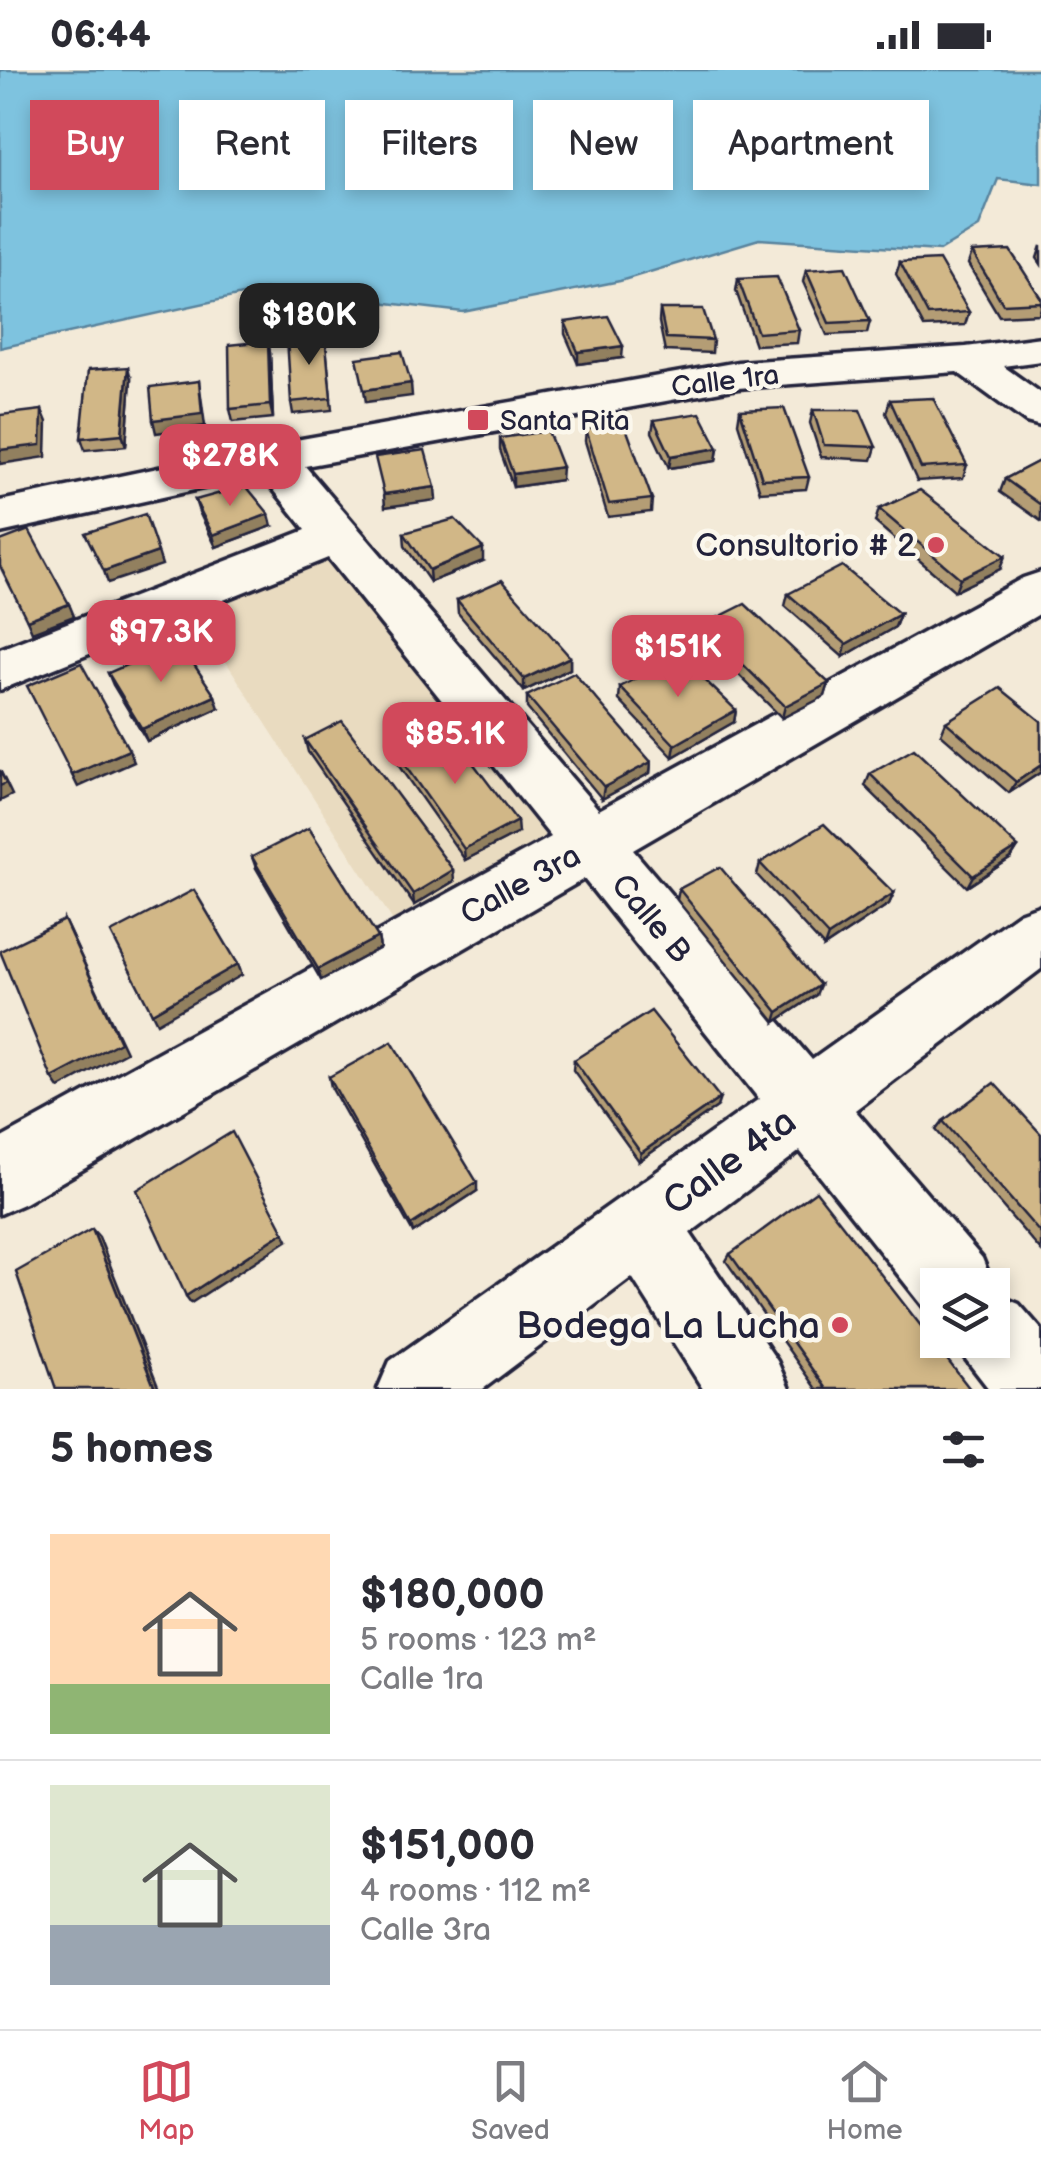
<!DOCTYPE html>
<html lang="en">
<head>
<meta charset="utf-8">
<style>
	body { margin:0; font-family:"Balsamiq Sans",sans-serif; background:#f7f7f7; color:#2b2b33; height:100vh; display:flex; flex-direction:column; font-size:38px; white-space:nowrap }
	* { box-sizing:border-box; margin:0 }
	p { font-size:32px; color:#7c7c81 }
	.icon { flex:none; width:55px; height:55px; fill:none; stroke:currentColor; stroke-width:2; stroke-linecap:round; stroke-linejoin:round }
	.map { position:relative; height:1319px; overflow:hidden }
	.panel { display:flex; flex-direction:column; background:#fff; flex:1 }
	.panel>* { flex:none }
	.banner { position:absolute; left:30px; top:30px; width:982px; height:90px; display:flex; gap:20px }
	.controls { position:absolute; left:920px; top:1198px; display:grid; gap:20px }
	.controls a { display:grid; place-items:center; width:90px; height:90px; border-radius:0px; background:#fff; box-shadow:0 5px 15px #0003; font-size:50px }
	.price { position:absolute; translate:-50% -85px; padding:0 22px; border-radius:20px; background:#d1495b; color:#fff; font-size:32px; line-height:65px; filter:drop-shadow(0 2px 5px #0008) }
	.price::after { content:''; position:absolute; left:50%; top:60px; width:30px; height:22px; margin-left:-15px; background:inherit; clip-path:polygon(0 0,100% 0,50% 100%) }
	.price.on { background:#222; color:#fff }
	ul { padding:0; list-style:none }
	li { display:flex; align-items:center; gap:30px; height:250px; padding:0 50px }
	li+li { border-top:2px solid #e1e1e2 }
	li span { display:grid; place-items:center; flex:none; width:280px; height:200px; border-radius:0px; color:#555 }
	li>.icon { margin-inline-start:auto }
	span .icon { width:120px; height:120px; fill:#fffc; stroke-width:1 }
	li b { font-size:42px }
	h2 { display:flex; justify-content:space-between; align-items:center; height:120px; padding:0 50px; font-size:42px }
	.tag { padding:0 35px; border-radius:0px; background:#fff; box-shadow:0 5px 15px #0003; font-size:35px; line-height:90px }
	.tag.on { background:#d1495b; color:#fff }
	.status { display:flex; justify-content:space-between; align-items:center; height:70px; padding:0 50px; background:#fff; direction:ltr }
	.status svg { height:28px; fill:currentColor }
	.tab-bar { display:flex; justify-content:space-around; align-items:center; height:140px; border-top:2px solid #e1e1e2; background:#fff; font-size:28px; color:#7c7c81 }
	.tab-bar a { display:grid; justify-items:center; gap:5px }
	.tab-bar .on { color:#d1495b }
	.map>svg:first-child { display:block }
	.built { fill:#e9dbc0 }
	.water { fill:#7ec3df; stroke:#59839d; stroke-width:2.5 }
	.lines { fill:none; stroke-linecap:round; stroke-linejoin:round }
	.minor-casing { stroke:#22223b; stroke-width:7 }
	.minor { fill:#fbf7ec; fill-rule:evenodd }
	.wall { fill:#b49d74; stroke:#22223b; stroke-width:2.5 }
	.shaded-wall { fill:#92805e; stroke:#22223b; stroke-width:2.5 }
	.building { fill:#d1b787; stroke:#22223b; stroke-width:2.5 }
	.poi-dot { fill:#d1495b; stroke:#fbf7ec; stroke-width:4 }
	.labels { text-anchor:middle; stroke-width:9; stroke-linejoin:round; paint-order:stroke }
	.far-street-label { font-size:28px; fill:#22223b; stroke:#fbf7ec }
	.far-poi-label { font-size:28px; fill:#22223b; stroke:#fbf7ec; text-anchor:start }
	.poi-label { font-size:32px; fill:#22223b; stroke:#fbf7ec; text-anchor:end }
	.street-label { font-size:32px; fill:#22223b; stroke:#fbf7ec }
	.near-street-label { font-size:38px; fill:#22223b; stroke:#fbf7ec }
	.near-poi-label { font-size:38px; fill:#22223b; stroke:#fbf7ec; text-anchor:end }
</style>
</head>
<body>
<div class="status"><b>06:44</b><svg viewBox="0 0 49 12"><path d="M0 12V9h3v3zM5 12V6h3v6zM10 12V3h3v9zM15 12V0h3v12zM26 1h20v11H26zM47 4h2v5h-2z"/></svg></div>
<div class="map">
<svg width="1041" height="1319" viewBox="0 0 1041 1319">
	<rect width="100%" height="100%" fill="#f3ead8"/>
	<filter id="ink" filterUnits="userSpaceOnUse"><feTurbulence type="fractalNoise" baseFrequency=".01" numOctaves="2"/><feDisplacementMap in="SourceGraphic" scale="20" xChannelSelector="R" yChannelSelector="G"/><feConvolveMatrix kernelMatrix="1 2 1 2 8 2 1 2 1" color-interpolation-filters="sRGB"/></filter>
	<g filter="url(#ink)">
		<path class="built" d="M 329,487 L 549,771 L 395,854 L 194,542 Z"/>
		<path class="water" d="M 0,0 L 1041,0 L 1041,114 L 998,109 L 979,157 L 939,181 L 759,169 L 620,211 L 463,242 L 269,219 L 0,278 Z"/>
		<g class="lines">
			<defs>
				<g id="minor">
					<path d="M 1041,267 L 1041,291 L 1003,296 L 1041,323 L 1041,356 L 1026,352 L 957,302 L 738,318 L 305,396 L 599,740 L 1023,508 L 1041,502 L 1041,543 L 633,780 L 812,990 L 1019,843 L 1041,835 L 1041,899 L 855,1040 L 982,1188 L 993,1215 L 992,1216 L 938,1215 L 938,1246 L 928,1242 L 800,1081 L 690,1163 L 777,1291 L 789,1319 L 703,1319 L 632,1207 L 483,1319 L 378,1319 L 390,1291 L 759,1029 L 584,809 L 25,1133 L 0,1144 L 0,1069 L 551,767 L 328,488 L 0,620 L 0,579 L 306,460 L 262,405 L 0,463 L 0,431 L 273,374 L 738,292 L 966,277 Z"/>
					<path d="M 992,1223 L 1019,1234 L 1041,1259 L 1041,1319 L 989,1319 L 965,1288 L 957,1270 L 992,1270 Z"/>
				</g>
			</defs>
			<use href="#minor" class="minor-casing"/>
			<use href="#minor" class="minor"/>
		</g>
		<g class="wall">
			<path d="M 1041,176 L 1041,194 L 1037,188 Z"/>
			<path d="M 972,182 L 1041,228 L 1041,238 L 1039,244 L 999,246 L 968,194 Z"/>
			<path d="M 900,192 L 969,242 L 965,255 L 924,257 L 896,204 Z"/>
			<path d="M 806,200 L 870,251 L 867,263 L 827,265 L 803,212 Z"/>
			<path d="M 738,209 L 799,260 L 797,273 L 755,275 L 736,221 Z"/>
			<path d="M 660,239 L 713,270 L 712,283 L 665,281 L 659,252 Z"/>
			<path d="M 565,252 L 622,288 L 578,294 L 565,264 Z"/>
			<path d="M 325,264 L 332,340 L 293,344 L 291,332 Z"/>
			<path d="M 268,271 L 270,283 L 273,348 L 233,352 L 230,339 Z"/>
			<path d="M 131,309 L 126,376 L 85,380 L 81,368 Z"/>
			<path d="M 890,330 L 967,395 L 963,408 L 917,411 L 886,343 Z"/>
			<path d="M 740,340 L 809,407 L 806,419 L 760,422 L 738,353 Z"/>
			<path d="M 813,340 L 876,377 L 872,390 L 821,387 L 810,353 Z"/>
			<path d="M 654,350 L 718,378 L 716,391 L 669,398 L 652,362 Z"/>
			<path d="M 586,359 L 652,429 L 651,442 L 608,447 L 585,371 Z"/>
			<path d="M 500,368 L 561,410 L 513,417 L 500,380 Z"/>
			<path d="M 1041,390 L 1041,451 L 1000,422 L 1005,409 Z"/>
			<path d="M 195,430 L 272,456 L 216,477 L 199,442 Z"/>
			<path d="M 879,439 L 1000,499 L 955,521 L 875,452 Z"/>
			<path d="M 404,463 L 483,491 L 430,512 L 405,476 Z"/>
			<path d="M 788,524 L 900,544 L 895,557 L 843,587 L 785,536 Z"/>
			<path d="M 457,530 L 570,587 L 570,599 L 524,621 L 458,543 Z"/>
			<path d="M 703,555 L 829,613 L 825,626 L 782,648 L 701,567 Z"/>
			<path d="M 108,603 L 219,638 L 147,671 L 113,615 Z"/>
			<path d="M 620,617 L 736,640 L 734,652 L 673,687 L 619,630 Z"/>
			<path d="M 527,626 L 651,692 L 650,703 L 602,729 L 527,638 Z"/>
			<path d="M 1041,651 L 1041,702 L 1009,723 L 941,664 L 946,652 Z"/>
			<path d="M 305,670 L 454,811 L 414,835 L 308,682 Z"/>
			<path d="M 394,680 L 518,763 L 465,790 L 396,692 Z"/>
			<path d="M 870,704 L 1018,777 L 1011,788 L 967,817 L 865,716 Z"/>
			<path d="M 252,787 L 378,867 L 380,878 L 321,910 L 256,798 Z"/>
			<path d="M 760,793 L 894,823 L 889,834 L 824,877 L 757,805 Z"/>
			<path d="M 679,819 L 816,925 L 775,952 L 677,830 Z"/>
			<path d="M 574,990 L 717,1037 L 639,1091 L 573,1000 Z"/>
			<path d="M 329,1007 L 477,1121 L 413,1163 L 331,1017 Z"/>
			<path d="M 943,1051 L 1041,1064 L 1041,1181 L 936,1060 Z"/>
			<path d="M 730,1184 L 970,1319 L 816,1319 L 726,1191 Z"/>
		</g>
		<g class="shaded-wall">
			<path d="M 268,271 L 270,283 L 273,348 L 270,335 Z"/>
			<path d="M 623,276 L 622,288 L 578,294 L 578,282 Z"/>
			<path d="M 128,297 L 131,309 L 126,376 L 122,364 Z"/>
			<path d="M 199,311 L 205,356 L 156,363 L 153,350 Z"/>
			<path d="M 411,313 L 412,326 L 366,332 L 364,320 Z"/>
			<path d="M 42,340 L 47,352 L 46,387 L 0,394 L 0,380 Z"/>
			<path d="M 718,378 L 716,391 L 669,398 L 671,386 Z"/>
			<path d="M 562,397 L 561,410 L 513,417 L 513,404 Z"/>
			<path d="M 435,417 L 436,430 L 385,437 L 384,424 Z"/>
			<path d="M 269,444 L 272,456 L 216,477 L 213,465 Z"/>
			<path d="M 483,478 L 483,491 L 430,512 L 429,500 Z"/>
			<path d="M 158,482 L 162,495 L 108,513 L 104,501 Z"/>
			<path d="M 1005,486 L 1000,499 L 955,521 L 960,508 Z"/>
			<path d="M 69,534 L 74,546 L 32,562 L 27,550 Z"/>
			<path d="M 900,544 L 895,557 L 843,587 L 846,574 Z"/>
			<path d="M 570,587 L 570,599 L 524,621 L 524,609 Z"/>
			<path d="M 829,613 L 825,626 L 782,648 L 785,636 Z"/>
			<path d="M 215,626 L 219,638 L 147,671 L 142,659 Z"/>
			<path d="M 736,640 L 734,652 L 673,687 L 675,675 Z"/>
			<path d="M 129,680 L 134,692 L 78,717 L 72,705 Z"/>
			<path d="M 651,692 L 650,703 L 602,729 L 604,717 Z"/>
			<path d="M 1041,695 L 1041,702 L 1009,723 L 1016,712 Z"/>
			<path d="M 0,700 L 12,725 L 0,731 Z"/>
			<path d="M 517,751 L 518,763 L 465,790 L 464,779 Z"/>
			<path d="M 1018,777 L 1011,788 L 967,817 L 973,806 Z"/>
			<path d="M 453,800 L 454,811 L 414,835 L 413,824 Z"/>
			<path d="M 894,823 L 889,834 L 824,877 L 828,866 Z"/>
			<path d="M 64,850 L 126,982 L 59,1018 L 52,1008 Z"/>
			<path d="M 378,867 L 380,878 L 321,910 L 318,899 Z"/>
			<path d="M 238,894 L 242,905 L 157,953 L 152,943 Z"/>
			<path d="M 820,915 L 816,925 L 775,952 L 778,942 Z"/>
			<path d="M 720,1028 L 717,1037 L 639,1091 L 641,1083 Z"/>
			<path d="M 477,1112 L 477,1121 L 413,1163 L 411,1155 Z"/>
			<path d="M 92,1159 L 99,1167 L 159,1319 L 155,1319 Z"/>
			<path d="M 284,1162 L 288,1170 L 191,1233 L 186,1226 Z"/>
		</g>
		<g class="building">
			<path d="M 1010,180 L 1041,228 L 1041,232 L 1003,234 L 972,182 Z"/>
			<path d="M 939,190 L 969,242 L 928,245 L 900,192 Z"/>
			<path d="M 845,197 L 870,251 L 829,253 L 806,200 Z"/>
			<path d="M 777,207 L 799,260 L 758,263 L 738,209 Z"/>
			<path d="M 660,239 L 703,239 L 713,270 L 666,268 Z"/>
			<path d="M 608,246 L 623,276 L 578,282 L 565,252 Z"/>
			<path d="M 325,264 L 331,328 L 291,332 L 287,268 Z"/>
			<path d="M 268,271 L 270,335 L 230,339 L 229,275 Z"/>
			<path d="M 402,282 L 411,313 L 364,320 L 357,288 Z"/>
			<path d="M 128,297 L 122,364 L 81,368 L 88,300 Z"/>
			<path d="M 199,311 L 202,344 L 153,350 L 150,317 Z"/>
			<path d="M 933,328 L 967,395 L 921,398 L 890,330 Z"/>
			<path d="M 784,338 L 809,407 L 762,409 L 740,340 Z"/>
			<path d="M 42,340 L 41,375 L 0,380 L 0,345 Z"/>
			<path d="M 813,340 L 860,340 L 876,377 L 824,375 Z"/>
			<path d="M 700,343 L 718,378 L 671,386 L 654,350 Z"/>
			<path d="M 625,355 L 652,429 L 609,434 L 586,359 Z"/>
			<path d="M 548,361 L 562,397 L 513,404 L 500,368 Z"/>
			<path d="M 425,380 L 435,417 L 384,424 L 375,387 Z"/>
			<path d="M 1041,390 L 1041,435 L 1005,409 Z"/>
			<path d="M 246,416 L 269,444 L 213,465 L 195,430 Z"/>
			<path d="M 920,420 L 1005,486 L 960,508 L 879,439 Z"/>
			<path d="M 145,444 L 158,482 L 104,501 L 85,463 Z"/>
			<path d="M 455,449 L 483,478 L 429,500 L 404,463 Z"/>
			<path d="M 29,460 L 69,534 L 27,550 L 0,496 L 0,471 Z"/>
			<path d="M 842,496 L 900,544 L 846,574 L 788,524 Z"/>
			<path d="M 502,510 L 570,587 L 524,609 L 457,530 Z"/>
			<path d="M 745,534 L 829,613 L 785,636 L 703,555 Z"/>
			<path d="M 179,572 L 215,626 L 142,659 L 108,603 Z"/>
			<path d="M 680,586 L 736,640 L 675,675 L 620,617 Z"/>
			<path d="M 81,593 L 129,680 L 72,705 L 27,616 Z"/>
			<path d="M 574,603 L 651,692 L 604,717 L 527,626 Z"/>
			<path d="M 1000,618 L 1041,651 L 1041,695 L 1016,712 L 946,652 Z"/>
			<path d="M 342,651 L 453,800 L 413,824 L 305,670 Z"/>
			<path d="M 445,656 L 517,751 L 464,779 L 394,680 Z"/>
			<path d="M 914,679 L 1018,777 L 973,806 L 870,704 Z"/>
			<path d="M 0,701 L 6,713 L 0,716 Z"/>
			<path d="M 824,754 L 894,823 L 828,866 L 760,793 Z"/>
			<path d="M 309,758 L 378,867 L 318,899 L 252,787 Z"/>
			<path d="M 720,797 L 820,915 L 778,942 L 679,819 Z"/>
			<path d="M 194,820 L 238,894 L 152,943 L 111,863 Z"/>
			<path d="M 64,850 L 120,972 L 52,1008 L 0,881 Z"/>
			<path d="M 651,941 L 720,1028 L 641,1083 L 574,990 Z"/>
			<path d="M 392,972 L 477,1112 L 411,1155 L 329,1007 Z"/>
			<path d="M 994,1013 L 1041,1064 L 1041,1164 L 943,1051 Z"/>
			<path d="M 232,1062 L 284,1162 L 186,1226 L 137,1120 Z"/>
			<path d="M 816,1121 L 970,1319 L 826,1319 L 730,1184 Z"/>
			<path d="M 92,1159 L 155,1319 L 56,1319 L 16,1202 Z"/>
		</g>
	</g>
	<g class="poi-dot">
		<rect x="466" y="338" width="24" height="24" rx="5"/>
		<circle cx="936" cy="475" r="10"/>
		<circle cx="840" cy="1255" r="10"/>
	</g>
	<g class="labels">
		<g class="far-street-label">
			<text transform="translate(725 310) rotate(-7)" y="10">Calle 1ra</text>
		</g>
		<g class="far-poi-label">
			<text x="500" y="360">Santa Rita</text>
		</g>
		<g class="poi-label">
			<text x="916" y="486">Consultorio # 2</text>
		</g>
		<g class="street-label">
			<text transform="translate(520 814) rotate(-29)" y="11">Calle 3ra</text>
			<text transform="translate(652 848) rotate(50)" y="11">Calle B</text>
		</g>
		<g class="near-street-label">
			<text transform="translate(729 1091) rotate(-36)" y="13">Calle 4ta</text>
		</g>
		<g class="near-poi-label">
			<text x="820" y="1268">Bodega La Lucha</text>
		</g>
	</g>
</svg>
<div class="controls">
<a><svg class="icon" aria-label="layers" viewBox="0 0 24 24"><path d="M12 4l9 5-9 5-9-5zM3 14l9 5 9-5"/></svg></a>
</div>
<b class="price on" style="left:309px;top:298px">$180K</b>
<b class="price" style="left:230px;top:439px">$278K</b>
<b class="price" style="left:161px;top:615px">$97.3K</b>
<b class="price" style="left:678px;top:630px">$151K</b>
<b class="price" style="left:455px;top:717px">$85.1K</b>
<div class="banner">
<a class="tag on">Buy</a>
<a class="tag">Rent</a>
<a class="tag">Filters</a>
<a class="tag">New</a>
<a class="tag">Apartment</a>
</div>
</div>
<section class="panel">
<h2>5 homes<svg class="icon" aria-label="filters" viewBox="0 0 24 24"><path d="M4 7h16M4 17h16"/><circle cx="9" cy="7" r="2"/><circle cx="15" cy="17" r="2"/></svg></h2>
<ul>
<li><span style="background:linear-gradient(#ffd9b3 75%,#8fb573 0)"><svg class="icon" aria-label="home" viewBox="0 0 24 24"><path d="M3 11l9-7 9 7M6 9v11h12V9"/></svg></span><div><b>$180,000</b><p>5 rooms · 123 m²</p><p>Calle 1ra</p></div></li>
<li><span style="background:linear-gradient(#dfe7d0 70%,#9aa5b1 0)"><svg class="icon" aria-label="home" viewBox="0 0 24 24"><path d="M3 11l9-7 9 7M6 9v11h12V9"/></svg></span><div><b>$151,000</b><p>4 rooms · 112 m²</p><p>Calle 3ra</p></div></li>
</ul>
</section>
<nav class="tab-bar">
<a class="on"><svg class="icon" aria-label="map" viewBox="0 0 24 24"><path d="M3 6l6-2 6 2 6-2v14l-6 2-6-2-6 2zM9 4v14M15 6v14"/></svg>Map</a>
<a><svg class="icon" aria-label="saved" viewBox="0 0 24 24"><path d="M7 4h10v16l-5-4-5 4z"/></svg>Saved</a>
<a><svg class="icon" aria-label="home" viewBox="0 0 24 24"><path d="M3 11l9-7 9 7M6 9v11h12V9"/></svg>Home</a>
</nav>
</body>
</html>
